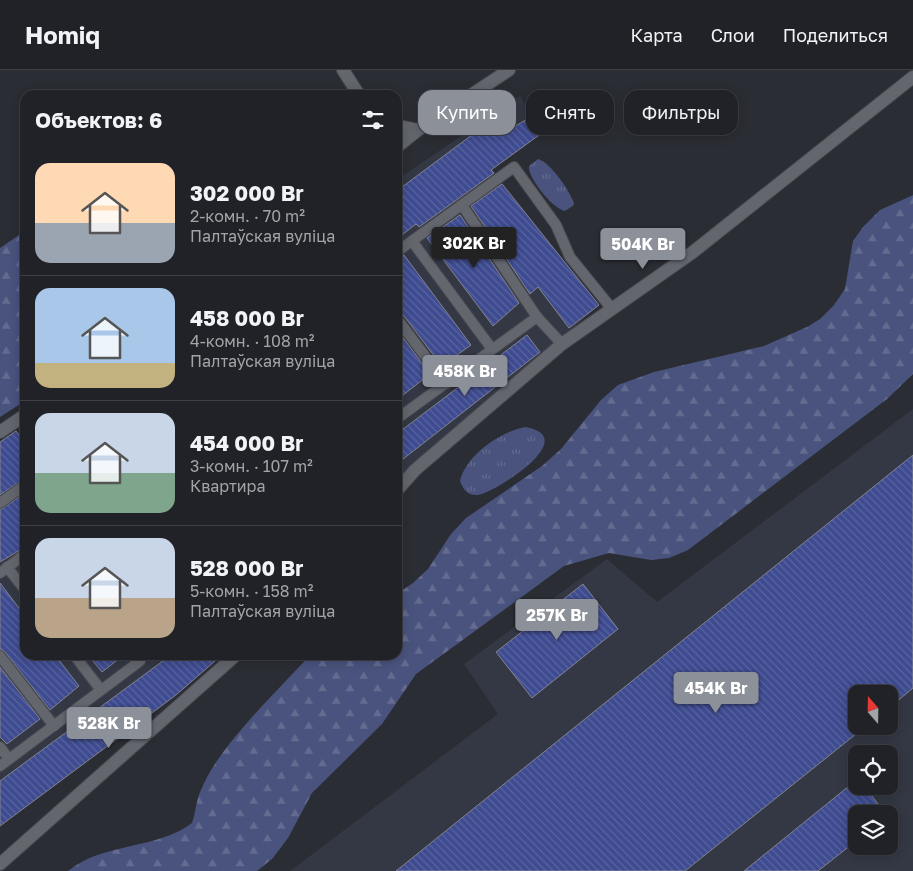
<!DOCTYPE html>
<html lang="ru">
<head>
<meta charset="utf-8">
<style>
	body { margin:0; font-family:"Golos Text",sans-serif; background:#282a2f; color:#f1f3f6; height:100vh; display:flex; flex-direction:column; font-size:19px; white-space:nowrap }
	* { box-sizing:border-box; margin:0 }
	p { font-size:16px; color:#a2a4a7 }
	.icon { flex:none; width:28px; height:28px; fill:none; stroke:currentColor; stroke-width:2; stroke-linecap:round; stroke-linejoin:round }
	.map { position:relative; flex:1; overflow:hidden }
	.side { position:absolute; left:20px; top:20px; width:382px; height:570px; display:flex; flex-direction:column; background:#202227; border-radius:15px; box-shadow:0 2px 12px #0003,0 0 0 1px #3d3f44 }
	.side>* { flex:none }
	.top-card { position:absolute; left:418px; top:20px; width:420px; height:45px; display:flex; gap:10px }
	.needle { width:32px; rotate:340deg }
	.buttons { position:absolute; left:848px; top:615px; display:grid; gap:10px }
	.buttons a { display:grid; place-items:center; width:50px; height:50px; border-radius:10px; background:#202227; box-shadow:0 2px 12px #0003,0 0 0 1px #3d3f44; font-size:25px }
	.price { position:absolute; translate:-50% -42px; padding:0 11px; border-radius:5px; background:#8c9099; color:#fff; font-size:16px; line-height:32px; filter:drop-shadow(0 1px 2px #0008) }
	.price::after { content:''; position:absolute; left:50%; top:30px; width:15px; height:11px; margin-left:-8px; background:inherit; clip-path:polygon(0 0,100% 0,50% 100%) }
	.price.current { background:#222; color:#fff }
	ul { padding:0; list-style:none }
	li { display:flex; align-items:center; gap:15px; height:125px; padding:0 15px }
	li+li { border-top:1px solid #3d3f44 }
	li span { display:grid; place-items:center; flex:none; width:140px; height:100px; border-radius:15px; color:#555 }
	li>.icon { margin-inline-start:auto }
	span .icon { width:60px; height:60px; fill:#fffc; stroke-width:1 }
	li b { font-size:21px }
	h2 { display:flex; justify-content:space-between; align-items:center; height:60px; padding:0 15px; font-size:21px }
	.pill { padding:0 18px; border-radius:15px; background:#202227; box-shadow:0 2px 12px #0003,0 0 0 1px #3d3f44; font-size:18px; line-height:45px }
	.pill.current { background:#8c9099; color:#fff }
	header { display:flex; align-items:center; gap:30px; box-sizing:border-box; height:70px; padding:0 25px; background:#202227; border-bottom:1px solid #3d3f44 }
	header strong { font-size:24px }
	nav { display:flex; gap:28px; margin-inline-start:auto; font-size:18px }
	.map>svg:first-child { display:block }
	.built { fill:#343844; fill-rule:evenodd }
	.grass { fill:url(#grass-tufts) }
	.forest { fill:url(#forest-firs) }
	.building { fill:url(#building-back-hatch); stroke:#82848c }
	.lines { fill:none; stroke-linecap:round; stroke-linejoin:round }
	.service-casing { stroke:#494a50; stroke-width:12 }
	.minor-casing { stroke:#494a50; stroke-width:14 }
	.service { stroke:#64666e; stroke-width:10 }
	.minor { stroke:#64666e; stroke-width:12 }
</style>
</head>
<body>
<header>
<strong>Homiq</strong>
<nav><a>Карта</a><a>Слои</a><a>Поделиться</a></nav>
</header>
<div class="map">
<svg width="913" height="801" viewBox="0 0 913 801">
	<defs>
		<pattern id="grass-tufts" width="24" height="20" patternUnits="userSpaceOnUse" patternTransform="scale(1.25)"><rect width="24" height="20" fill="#49537d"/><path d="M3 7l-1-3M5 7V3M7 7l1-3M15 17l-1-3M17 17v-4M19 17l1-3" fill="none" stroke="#636b8f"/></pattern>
		<pattern id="forest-firs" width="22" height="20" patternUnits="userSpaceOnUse" patternTransform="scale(1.25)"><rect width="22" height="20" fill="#49537d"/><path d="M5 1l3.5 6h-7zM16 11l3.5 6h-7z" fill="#636b8f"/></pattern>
		<pattern id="building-back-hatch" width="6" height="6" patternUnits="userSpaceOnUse" patternTransform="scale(1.25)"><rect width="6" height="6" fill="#3e4b90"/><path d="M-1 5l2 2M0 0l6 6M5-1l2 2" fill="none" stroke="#59649f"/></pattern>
	</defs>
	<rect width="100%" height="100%" fill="#2b2d34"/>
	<g class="built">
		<path d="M 520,26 L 542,63 L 492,99 L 599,235 L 398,414 L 398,109 Z"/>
		<path d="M 913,339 L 913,801 L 290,801 L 498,644 L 464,594 L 607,489 L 657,532 ZM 856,624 L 889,624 L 889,656 L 856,656 ZM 856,684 L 889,684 L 889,716 L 856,716 ZM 856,744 L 889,744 L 889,776 L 856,776 Z"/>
		<path d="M 25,363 L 25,585 L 215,585 L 0,752 L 0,380 Z"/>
	</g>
	<g class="grass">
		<path d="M 538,89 C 550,92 572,123 574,135 L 565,141 C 553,139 527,107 529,96 Z"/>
		<path d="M 525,357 C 585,367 490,426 476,425 C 467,425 463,419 460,411 C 466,385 500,362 525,357 Z"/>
	</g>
	<g class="forest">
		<path d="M 913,125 L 913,304 L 887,329 L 688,480 L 669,488 L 651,490 L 609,483 L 564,496 L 438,588 L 416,604 L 382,654 L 312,723 L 288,768 L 272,789 L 257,801 L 68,801 C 104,772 156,780 192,753 C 196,742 196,730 201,720 C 219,675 277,622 310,585 L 398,585 L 398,523 L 413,513 L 428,499 L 451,464 L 466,448 L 542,396 L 561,379 L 601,330 L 618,315 L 654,302 L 764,276 L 809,256 L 820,249 L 834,235 L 845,219 L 853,171 L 863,157 L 880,140 Z"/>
		<path d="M 25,161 L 25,331 L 0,347 L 0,178 Z"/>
	</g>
	<g class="building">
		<path d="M 504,41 L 514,57 L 532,46 L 542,63 L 491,100 L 494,103 L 419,157 L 416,154 L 398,168 L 398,120 Z"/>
		<path d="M 502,114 L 599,235 L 569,258 L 538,217 L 530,224 L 471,136 Z"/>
		<path d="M 460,145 L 519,233 L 493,256 L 427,168 Z"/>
		<path d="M 404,185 L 471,275 L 443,295 L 441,295 L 404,246 L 398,243 L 398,188 Z"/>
		<path d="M 398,261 L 430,304 L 398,329 Z"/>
		<path d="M 527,265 L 540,282 L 398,393 L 398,363 Z"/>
		<path d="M 16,361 L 25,373 L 25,408 L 0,425 L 0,372 Z"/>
		<path d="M 913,385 L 913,618 L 889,638 L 889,624 L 856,624 L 856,664 L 685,801 L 396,801 Z"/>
		<path d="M 25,423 L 25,477 L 0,492 L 0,440 Z"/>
		<path d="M 0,513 L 25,546 L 25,585 L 55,585 L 79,616 L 50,640 L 5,582 L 0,579 Z"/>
		<path d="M 583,514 L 618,559 L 532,628 L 496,582 Z"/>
		<path d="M 88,585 L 124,585 L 102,602 Z"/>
		<path d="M 171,585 L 182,591 L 190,585 L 222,585 L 176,625 L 0,756 L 0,711 Z"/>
		<path d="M 0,597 L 40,649 L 7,674 L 0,667 Z"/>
		<path d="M 849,716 L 864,716 L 886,744 L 856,744 L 856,771 L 818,801 L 744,801 Z"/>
	</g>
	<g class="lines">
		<defs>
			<g id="service">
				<path d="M 462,135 L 537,247"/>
				<path d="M 412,171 L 492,279"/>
				<path d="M 398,181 L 514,97 L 556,155 L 570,187 L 612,239"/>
				<path d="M 398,250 L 446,314"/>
				<path d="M 398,348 L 537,247 L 562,274"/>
				<path d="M 0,433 L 25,415"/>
				<path d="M 7,497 L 25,520"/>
				<path d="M 0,503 L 25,484"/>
				<path d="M 74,585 L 101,620"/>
				<path d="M 0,586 L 54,656"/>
				<path d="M 0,677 L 9,689"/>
				<path d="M 0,696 L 140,591 L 137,585"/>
			</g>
			<g id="minor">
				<path d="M 343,0 L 359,25"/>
				<path d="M 398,56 L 418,60"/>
				<path d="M 398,76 L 418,60 L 509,0"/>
				<path d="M 0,362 L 25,345"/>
				<path d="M 398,419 L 415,400 L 562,274 L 693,182 L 913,7"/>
				<path d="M 0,794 L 236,585"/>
			</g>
		</defs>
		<use href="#service" class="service-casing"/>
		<use href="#minor" class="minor-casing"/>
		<use href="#service" class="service"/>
		<use href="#minor" class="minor"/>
	</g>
</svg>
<div class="buttons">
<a><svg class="needle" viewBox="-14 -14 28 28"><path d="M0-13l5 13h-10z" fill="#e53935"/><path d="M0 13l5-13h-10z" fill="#a2a4a7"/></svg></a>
<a><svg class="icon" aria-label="locate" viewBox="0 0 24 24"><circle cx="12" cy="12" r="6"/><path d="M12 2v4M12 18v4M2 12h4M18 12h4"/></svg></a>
<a><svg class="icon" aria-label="layers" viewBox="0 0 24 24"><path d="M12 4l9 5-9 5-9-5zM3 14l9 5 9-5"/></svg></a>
</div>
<b class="price current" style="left:474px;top:199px">302K Br</b>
<b class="price" style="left:643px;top:200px">504K Br</b>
<b class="price" style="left:465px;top:327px">458K Br</b>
<b class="price" style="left:557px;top:571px">257K Br</b>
<b class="price" style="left:716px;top:644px">454K Br</b>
<b class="price" style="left:109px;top:679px">528K Br</b>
<div class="top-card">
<a class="pill current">Купить</a>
<a class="pill">Снять</a>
<a class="pill">Фильтры</a>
</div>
<section class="side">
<h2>Объектов: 6<svg class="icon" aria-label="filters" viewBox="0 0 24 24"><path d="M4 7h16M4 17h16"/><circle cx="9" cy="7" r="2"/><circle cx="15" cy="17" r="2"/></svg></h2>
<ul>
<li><span style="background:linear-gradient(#ffd9b3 60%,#9aa5b1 0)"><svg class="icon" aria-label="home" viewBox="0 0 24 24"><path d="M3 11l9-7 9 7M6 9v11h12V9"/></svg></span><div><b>302 000 Br</b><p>2-комн. · 70 m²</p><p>Палтаўская вуліца</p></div></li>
<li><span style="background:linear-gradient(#a9c7e8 75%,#c2b280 0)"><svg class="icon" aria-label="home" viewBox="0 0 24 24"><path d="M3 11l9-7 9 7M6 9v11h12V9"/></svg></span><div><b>458 000 Br</b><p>4-комн. · 108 m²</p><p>Палтаўская вуліца</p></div></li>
<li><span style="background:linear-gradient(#c9d6e8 60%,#7fa58c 0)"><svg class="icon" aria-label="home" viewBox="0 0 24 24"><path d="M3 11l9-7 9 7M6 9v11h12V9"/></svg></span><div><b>454 000 Br</b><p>3-комн. · 107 m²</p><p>Квартира</p></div></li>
<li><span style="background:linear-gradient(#c9d6e8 60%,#b9a48a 0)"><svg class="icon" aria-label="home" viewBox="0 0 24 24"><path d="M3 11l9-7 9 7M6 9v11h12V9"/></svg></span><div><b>528 000 Br</b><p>5-комн. · 158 m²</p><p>Палтаўская вуліца</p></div></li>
</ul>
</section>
</div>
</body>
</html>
